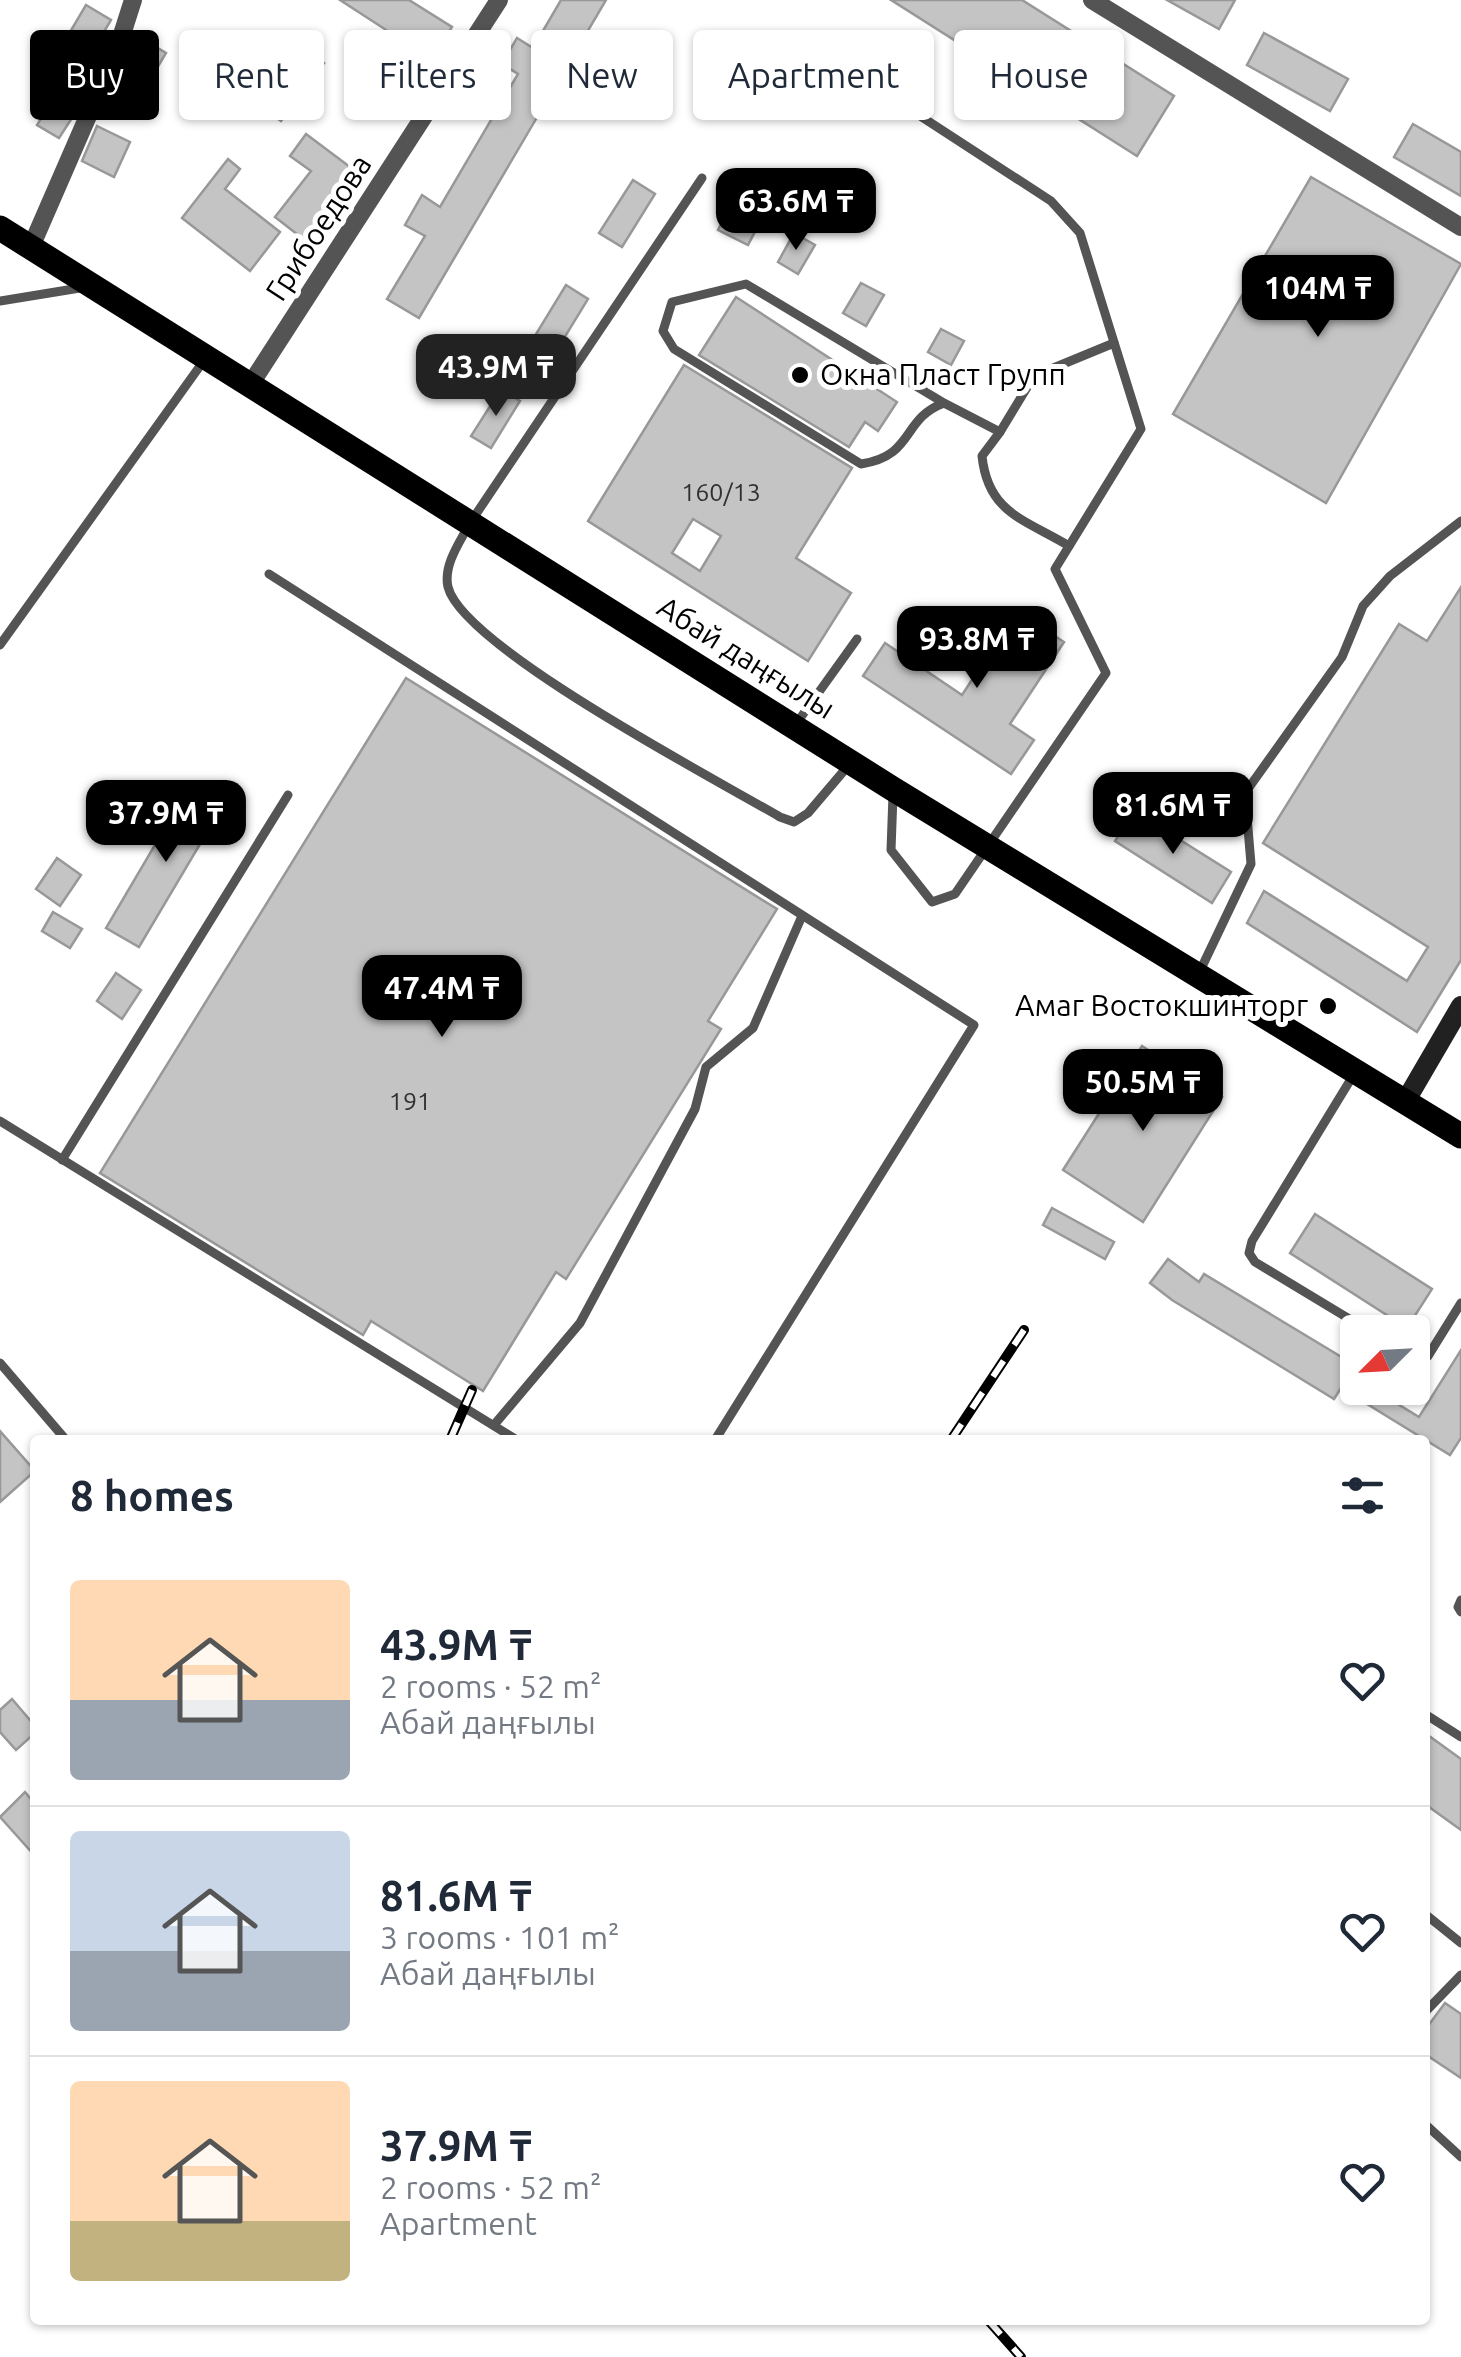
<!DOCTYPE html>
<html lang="en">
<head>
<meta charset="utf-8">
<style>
	body { margin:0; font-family:Ubuntu,sans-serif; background:#f2f2f3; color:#1f2937; height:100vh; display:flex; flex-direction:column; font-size:38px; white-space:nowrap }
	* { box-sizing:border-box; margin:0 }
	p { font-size:32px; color:#747a83 }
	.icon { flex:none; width:55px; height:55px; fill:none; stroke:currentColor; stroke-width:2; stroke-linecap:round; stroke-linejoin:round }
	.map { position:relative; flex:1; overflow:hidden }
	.side { position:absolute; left:30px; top:1435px; width:1400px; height:890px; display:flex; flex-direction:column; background:#fff; border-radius:10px; box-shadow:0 2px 8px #0004 }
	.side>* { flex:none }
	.banner { position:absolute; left:30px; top:30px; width:1402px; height:90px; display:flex; gap:20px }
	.needle { width:65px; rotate:246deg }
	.tools { position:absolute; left:1340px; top:1315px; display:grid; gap:20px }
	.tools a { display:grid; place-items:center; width:90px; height:90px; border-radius:10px; background:#fff; box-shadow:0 2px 8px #0004; font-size:50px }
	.price { position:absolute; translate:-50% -85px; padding:0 22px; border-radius:20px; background:#000; color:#fff; font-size:32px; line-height:65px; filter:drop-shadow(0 2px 5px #0008) }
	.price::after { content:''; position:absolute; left:50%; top:60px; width:30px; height:22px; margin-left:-15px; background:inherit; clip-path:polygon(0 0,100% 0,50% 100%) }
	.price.current { background:#222; color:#fff }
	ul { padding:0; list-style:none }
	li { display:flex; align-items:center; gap:30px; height:250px; padding:0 40px }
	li+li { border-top:2px solid #e0e1e3 }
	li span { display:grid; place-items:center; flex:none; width:280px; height:200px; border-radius:10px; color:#555 }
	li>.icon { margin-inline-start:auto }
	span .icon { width:120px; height:120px; fill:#fffc; stroke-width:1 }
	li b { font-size:42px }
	h2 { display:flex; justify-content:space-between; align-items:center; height:120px; padding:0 40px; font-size:42px }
	.chip { padding:0 35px; border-radius:10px; background:#fff; box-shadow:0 2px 8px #0004; font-size:35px; line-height:90px }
	.chip.current { background:#000; color:#fff }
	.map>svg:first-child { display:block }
	.building { fill:#c4c4c4; stroke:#989898; stroke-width:2.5; fill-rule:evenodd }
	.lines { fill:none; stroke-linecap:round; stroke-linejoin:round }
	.lane { stroke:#545454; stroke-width:9 }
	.street { stroke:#545454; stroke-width:18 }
	.secondary { stroke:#212121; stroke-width:20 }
	.primary { stroke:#000; stroke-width:25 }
	.rail-casing { stroke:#000; stroke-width:10 }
	.rail { stroke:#fff; stroke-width:6; stroke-dasharray:19; stroke-linecap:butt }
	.poi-dot { fill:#000; stroke:#fff; stroke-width:4 }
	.labels { text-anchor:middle; stroke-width:10; stroke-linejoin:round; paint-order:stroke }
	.number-label { font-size:25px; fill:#313131 }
	.street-label { font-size:30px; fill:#000; stroke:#fff }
	.poi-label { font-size:30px; fill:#000; stroke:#fff; text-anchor:start }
</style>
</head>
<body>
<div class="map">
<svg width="1461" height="2357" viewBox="0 0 1461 2357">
	<rect width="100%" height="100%" fill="#fff"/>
	<g class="building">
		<path d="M 340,0 L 409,0 L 452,27 L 408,95 L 374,73 L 397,37 Z"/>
		<path d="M 561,0 L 606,0 L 419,318 L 387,299 L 425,236 L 405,225 L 422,195 L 440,207 L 518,74 L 502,64 L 517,38 L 533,48 Z"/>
		<path d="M 891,0 L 1022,0 L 1174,96 L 1137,156 Z"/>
		<path d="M 1167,0 L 1235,0 L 1219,29 Z"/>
		<path d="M 86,5 L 111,20 L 95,47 L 70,32 Z"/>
		<path d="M 1264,33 L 1348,79 L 1330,111 L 1247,65 Z"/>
		<path d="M 141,38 L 166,53 L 150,80 L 125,65 Z"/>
		<path d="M 289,38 L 324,63 L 281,121 L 247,97 Z"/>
		<path d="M 50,104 L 72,118 L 59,138 L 37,125 Z"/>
		<path d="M 1413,124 L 1461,152 L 1461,196 L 1394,157 Z"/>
		<path d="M 97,126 L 130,142 L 114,177 L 82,161 Z"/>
		<path d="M 306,134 L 358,173 L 327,217 L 331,220 L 311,245 L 275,217 L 311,171 L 290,156 Z"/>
		<path d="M 228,159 L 240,169 L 225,189 L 280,232 L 250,271 L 182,218 Z"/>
		<path d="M 1311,177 L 1461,264 L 1326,503 L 1173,414 Z"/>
		<path d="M 633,180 L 655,194 L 622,247 L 599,233 Z"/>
		<path d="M 731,205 L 761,220 L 748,245 L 718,230 Z"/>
		<path d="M 794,233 L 815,245 L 798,274 L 778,262 Z"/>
		<path d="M 861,283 L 884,295 L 866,326 L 843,313 Z"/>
		<path d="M 566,285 L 588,299 L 555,353 L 533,339 Z"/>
		<path d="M 736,297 L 897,402 L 878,431 L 865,422 L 849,447 L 699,355 Z"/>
		<path d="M 941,329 L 964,341 L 951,365 L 928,352 Z"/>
		<path d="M 684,365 L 852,468 L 796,558 L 851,593 L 808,661 L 588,521 ZM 693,519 L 721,536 L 700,571 L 672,553 Z"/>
		<path d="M 501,389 L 520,401 L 491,448 L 471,436 Z"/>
		<path d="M 1461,587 L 1461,960 L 1417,1032 L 1247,923 L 1264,891 L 1407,981 L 1428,947 L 1263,843 L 1399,624 L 1427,641 Z"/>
		<path d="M 1017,611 L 1064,642 L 1010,724 L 1034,740 L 1011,774 L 863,676 L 885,643 L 962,695 Z"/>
		<path d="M 406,678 L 777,909 L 708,1021 L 721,1029 L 566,1279 L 556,1272 L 483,1391 L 371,1321 L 363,1335 L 100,1173 Z"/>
		<path d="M 192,782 L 225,802 L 139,947 L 106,928 Z"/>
		<path d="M 1134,811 L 1231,872 L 1212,903 L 1115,841 Z"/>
		<path d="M 57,858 L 81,875 L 60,906 L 36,889 Z"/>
		<path d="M 53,912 L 82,929 L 70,948 L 42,931 Z"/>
		<path d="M 116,973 L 141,990 L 122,1019 L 97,1001 Z"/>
		<path d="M 1142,1046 L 1222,1097 L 1143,1222 L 1063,1170 Z"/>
		<path d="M 1052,1208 L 1114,1242 L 1105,1259 L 1043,1225 Z"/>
		<path d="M 1315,1214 L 1432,1289 L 1407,1328 L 1290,1253 Z"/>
		<path d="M 1168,1259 L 1199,1282 L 1204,1274 L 1358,1367 L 1358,1388 L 1401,1388 L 1393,1401 L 1419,1417 L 1461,1350 L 1461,1438 L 1450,1455 L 1341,1388 L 1334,1399 L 1172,1300 L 1150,1283 Z"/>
		<path d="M 0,1431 L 35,1471 L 0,1502 Z"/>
		<path d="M 12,1699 L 35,1726 L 35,1733 L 16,1750 L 0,1732 L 0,1710 Z"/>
		<path d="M 1425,1733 L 1461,1759 L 1461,1830 L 1425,1804 Z"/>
		<path d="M 25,1792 L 35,1804 L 35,1856 L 0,1817 Z"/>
		<path d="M 1445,2003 L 1461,2014 L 1461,2078 L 1425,2054 L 1425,2030 Z"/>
	</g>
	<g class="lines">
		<g class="lane">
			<path d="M 702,178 L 470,523 C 460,542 443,565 448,587 C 463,647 717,780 780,817 L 794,822 L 808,813 L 848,766"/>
			<path d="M 0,301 L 86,287"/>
			<path d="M 944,403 L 746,284 L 672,302 L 663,331 L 674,349 L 861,464 C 915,456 901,419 944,403 L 1000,432 L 982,456 C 988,513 1024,519 1069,546"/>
			<path d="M 1000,432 L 1034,376 L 1114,343"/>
			<path d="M 269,574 L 974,1025 L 715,1440"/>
			<path d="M 0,645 L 205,359"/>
			<path d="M 796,724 L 857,639"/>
			<path d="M 893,795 L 891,850 L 932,902 L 955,894 L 1106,673 L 1055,569 L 1141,429 L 1080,233 L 1051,201 L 908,108"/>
			<path d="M 1199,973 L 1251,864 L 1245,793 L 1342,657 L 1363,606 L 1390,576 L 1461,521"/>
			<path d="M 1354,1074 L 1252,1241 L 1249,1253 L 1255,1262 L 1371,1332"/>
			<path d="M 0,1121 L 517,1440"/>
			<path d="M 62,1160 L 288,795"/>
			<path d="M 1412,1358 L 1419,1361 L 1428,1356 L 1461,1303"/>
			<path d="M 0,1363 L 66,1440"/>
			<path d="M 494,1425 L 580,1323 L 695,1109 L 706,1067 L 753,1028 L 802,916"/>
			<path d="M 1461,1600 L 1458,1607 L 1461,1612"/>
			<path d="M 1425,1714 L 1461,1737"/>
			<path d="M 1425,1914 L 1461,1943"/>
			<path d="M 1425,2012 L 1461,1975"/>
			<path d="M 1425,2124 L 1461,2157"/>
		</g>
		<g class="street">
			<path d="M 1092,0 L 1461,227"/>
			<path d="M 31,247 L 118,47 L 133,0"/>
			<path d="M 250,385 L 499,0"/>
		</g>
		<path class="secondary" d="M 1405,1102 L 1461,1006"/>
		<path class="primary" d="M 0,228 L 893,789 L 1461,1136"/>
		<defs>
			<g id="rail">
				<path d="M 450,1440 L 472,1390"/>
				<path d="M 951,1440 L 1024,1330"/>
				<path d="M 988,2320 L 1021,2357"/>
			</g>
		</defs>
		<use href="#rail" class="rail-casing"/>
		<use href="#rail" class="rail"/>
	</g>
	<g class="poi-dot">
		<circle cx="800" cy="375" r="10"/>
		<circle cx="1328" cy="1006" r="10"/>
	</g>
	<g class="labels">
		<g class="number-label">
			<text x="721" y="501">160/13</text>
			<text x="410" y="1110">191</text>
		</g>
		<g class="street-label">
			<text transform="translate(319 228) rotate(-57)" y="10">Грибоедова</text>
			<text transform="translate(746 658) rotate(32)" y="10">Абай даңғылы</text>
		</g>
		<g class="poi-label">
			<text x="820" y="385">Окна Пласт Групп</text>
			<text x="1308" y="1016" text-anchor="end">Амаг Востокшинторг</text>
		</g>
	</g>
</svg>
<div class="tools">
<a><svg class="needle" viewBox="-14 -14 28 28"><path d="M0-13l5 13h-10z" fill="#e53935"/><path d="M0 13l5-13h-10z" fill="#747a83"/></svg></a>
</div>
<b class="price" style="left:796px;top:253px">63.6M ₸</b>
<b class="price" style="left:1318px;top:340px">104M ₸</b>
<b class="price current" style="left:496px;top:419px">43.9M ₸</b>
<b class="price" style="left:977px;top:691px">93.8M ₸</b>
<b class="price" style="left:1173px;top:857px">81.6M ₸</b>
<b class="price" style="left:166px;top:865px">37.9M ₸</b>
<b class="price" style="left:442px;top:1040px">47.4M ₸</b>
<b class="price" style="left:1143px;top:1134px">50.5M ₸</b>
<div class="banner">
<a class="chip current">Buy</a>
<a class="chip">Rent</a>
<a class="chip">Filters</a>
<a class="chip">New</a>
<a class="chip">Apartment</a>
<a class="chip">House</a>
</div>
<section class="side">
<h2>8 homes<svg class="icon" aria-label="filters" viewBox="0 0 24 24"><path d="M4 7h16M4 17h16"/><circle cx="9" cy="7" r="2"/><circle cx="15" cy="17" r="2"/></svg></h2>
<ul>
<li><span style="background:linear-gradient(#ffd9b3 60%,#9aa5b1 0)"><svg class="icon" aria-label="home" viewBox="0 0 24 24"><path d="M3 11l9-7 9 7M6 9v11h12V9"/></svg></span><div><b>43.9M ₸</b><p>2 rooms · 52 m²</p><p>Абай даңғылы</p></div><svg class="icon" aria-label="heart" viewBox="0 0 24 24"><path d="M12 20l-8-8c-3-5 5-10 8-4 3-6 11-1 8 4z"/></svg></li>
<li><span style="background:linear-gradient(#c9d6e8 60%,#9aa5b1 0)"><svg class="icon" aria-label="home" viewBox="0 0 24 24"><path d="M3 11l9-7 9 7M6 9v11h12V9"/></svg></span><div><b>81.6M ₸</b><p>3 rooms · 101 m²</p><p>Абай даңғылы</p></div><svg class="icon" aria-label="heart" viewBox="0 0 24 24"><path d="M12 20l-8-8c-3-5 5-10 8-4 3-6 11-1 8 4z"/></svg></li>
<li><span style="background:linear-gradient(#ffd9b3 70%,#c2b280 0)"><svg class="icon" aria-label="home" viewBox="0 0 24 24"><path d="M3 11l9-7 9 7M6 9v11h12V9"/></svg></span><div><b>37.9M ₸</b><p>2 rooms · 52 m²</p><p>Apartment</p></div><svg class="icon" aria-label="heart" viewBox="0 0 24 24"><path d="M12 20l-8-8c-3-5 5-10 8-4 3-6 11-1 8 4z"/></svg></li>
</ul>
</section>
</div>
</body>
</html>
